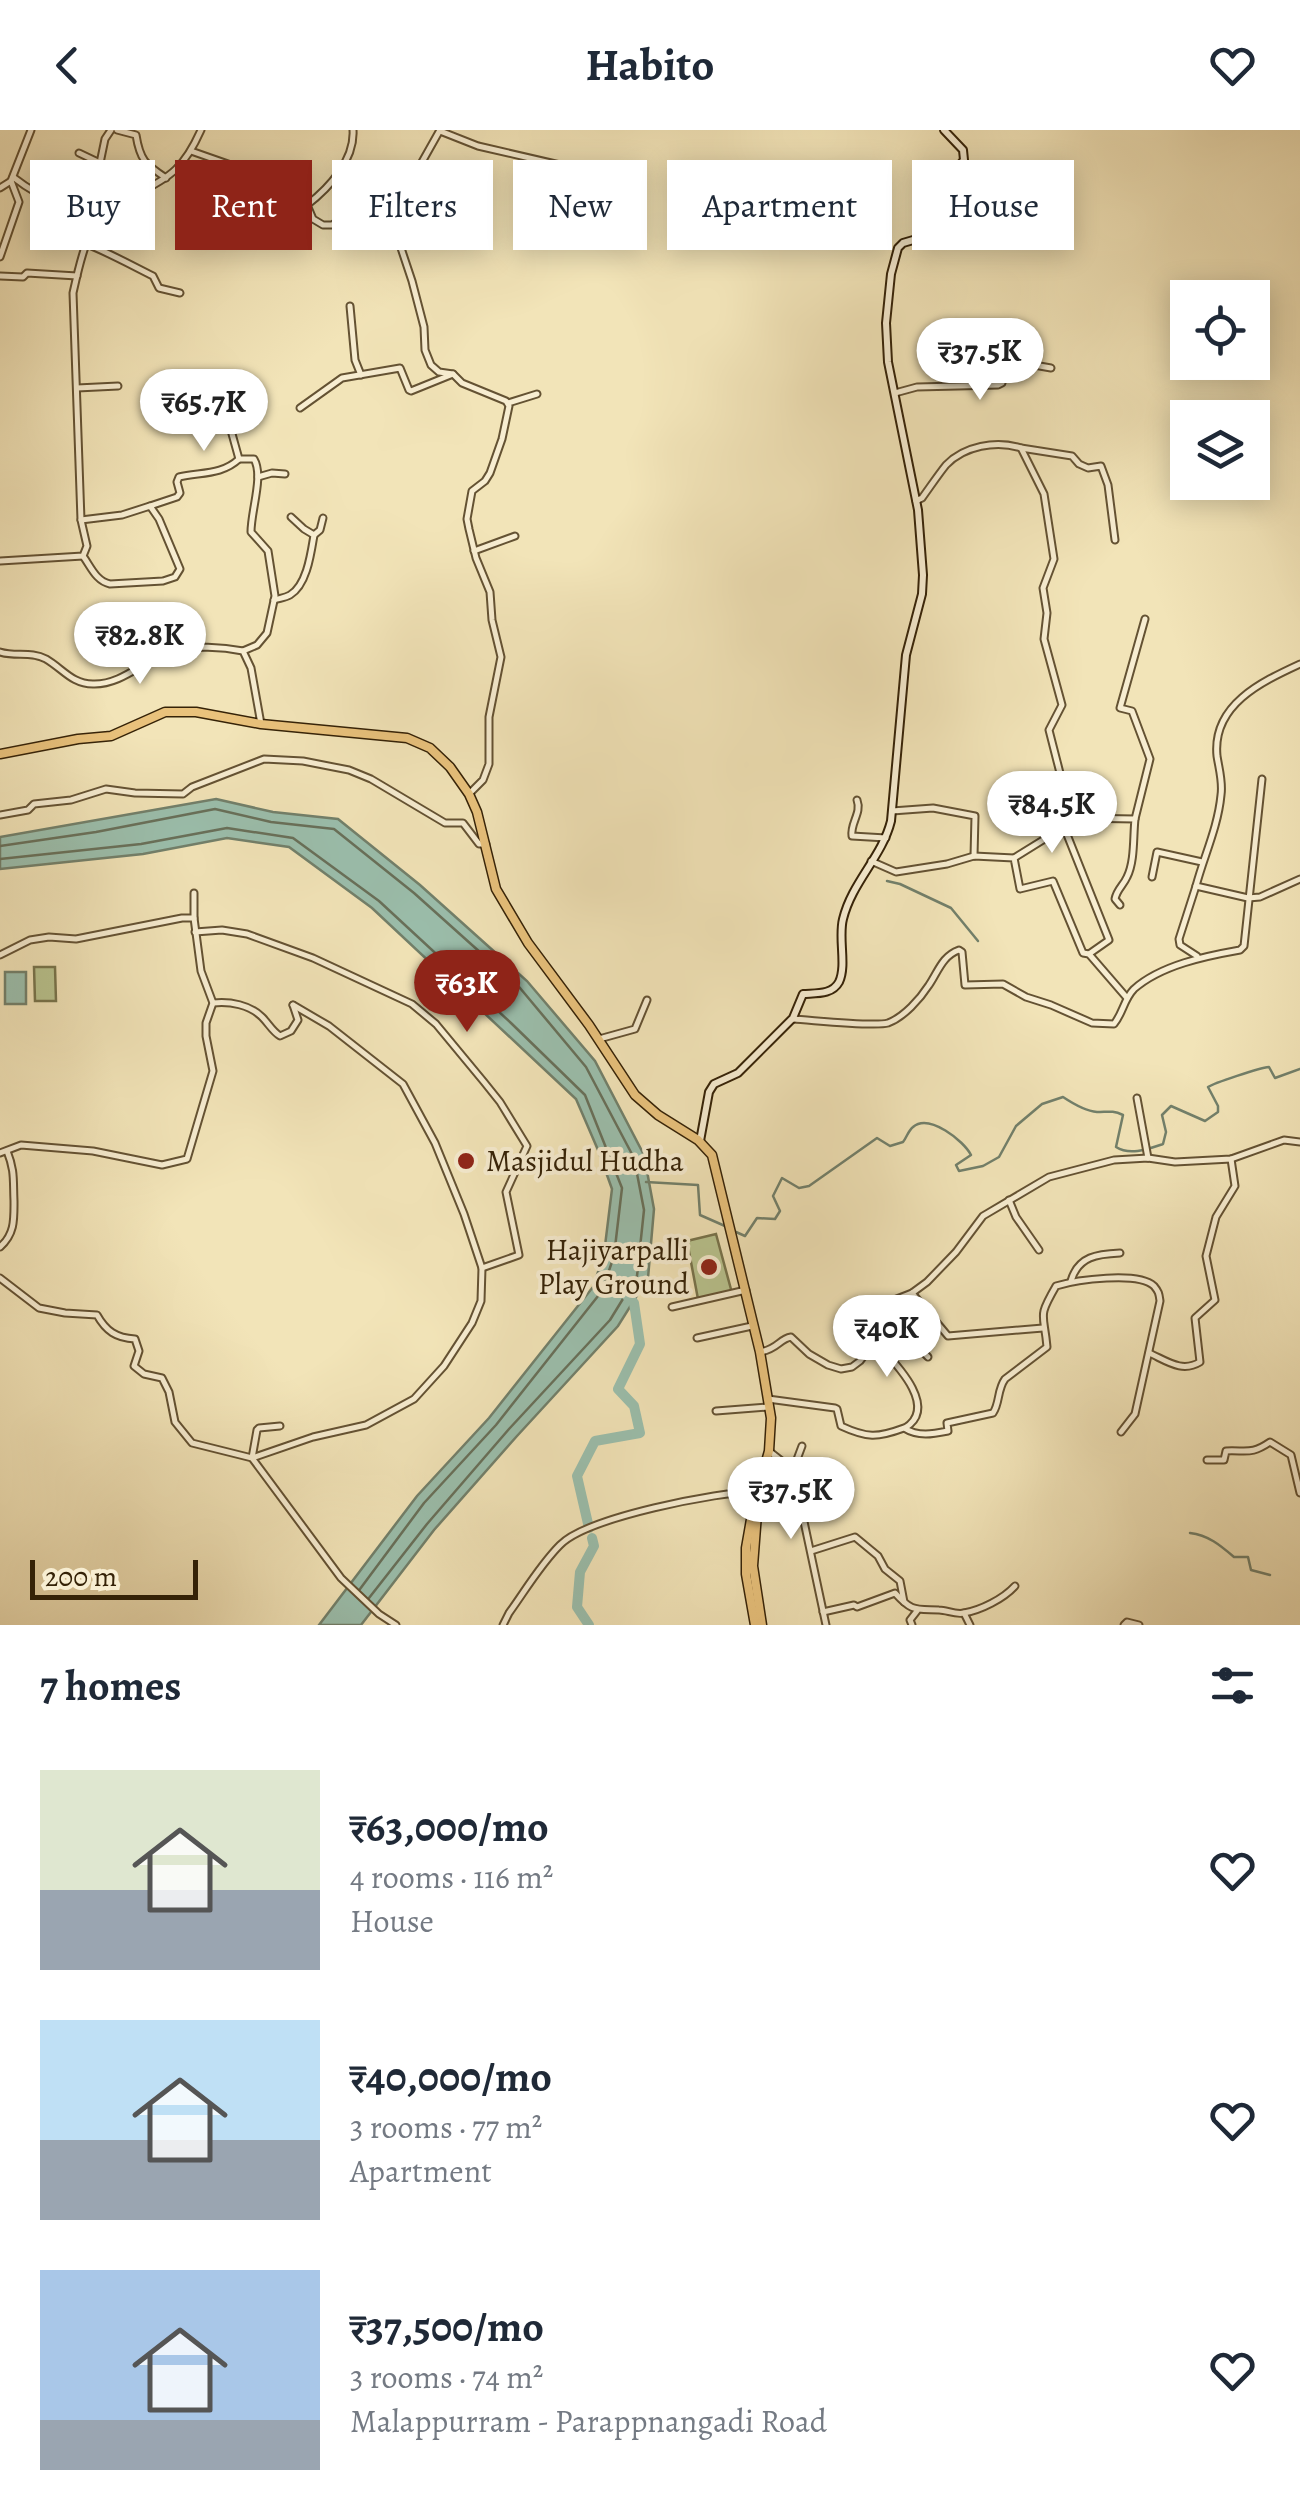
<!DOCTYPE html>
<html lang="en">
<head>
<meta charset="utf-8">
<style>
	body { margin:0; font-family:Alegreya,serif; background:#f2f2f3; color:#1f2937; height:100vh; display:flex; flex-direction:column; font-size:38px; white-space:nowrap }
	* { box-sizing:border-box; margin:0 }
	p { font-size:32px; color:#747a83 }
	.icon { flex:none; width:55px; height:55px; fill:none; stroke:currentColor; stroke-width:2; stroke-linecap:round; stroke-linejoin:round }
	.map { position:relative; height:1495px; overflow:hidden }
	.panel { display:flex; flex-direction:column; background:#fff; flex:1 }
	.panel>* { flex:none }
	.hud { position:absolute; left:30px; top:30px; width:1240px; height:90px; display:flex; gap:20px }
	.buttons { position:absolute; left:1170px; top:150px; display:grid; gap:20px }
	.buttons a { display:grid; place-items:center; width:100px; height:100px; border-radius:0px; background:#fff; box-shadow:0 5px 25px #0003; font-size:50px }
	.scale { position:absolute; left:30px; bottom:25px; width:168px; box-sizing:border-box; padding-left:10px; border:5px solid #352207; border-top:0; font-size:28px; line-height:35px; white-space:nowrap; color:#352207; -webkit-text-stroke:8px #f7edd1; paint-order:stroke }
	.price { position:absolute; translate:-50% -85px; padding:0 22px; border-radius:35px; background:#fff; color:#222; font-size:32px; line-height:65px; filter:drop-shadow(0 2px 5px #0008) }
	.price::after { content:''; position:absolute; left:50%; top:60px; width:30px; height:22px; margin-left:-15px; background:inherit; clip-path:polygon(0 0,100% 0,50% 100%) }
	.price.selected { background:#8f2418; color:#fff }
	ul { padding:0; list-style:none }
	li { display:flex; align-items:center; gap:30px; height:250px; padding:0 40px }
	li span { display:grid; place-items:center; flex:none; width:280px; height:200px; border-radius:0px; color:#555 }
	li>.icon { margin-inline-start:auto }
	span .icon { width:120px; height:120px; fill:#fffc; stroke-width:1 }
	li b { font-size:42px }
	h2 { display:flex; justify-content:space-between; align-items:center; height:120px; padding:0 40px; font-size:42px }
	.chip { padding:0 35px; border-radius:0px; background:#fff; box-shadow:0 5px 25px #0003; font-size:35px; line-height:90px }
	.chip.selected { background:#8f2418; color:#fff }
	header { display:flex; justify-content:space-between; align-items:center; height:130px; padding:0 40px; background:#fff; font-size:45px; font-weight:700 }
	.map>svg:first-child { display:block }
	.green { fill:#b9c48f; stroke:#77734b; stroke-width:2.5 }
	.water { fill:#9bbfad; stroke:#72806b; stroke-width:2.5 }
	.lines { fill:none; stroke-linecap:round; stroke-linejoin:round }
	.shore { stroke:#68705a; stroke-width:2.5 }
	.stream { stroke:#72806b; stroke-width:2.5 }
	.river { stroke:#9bbfad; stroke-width:10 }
	.minor-casing { stroke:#645233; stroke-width:9 }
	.tertiary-casing { stroke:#645233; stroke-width:9 }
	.secondary-casing { stroke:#352207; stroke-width:10 }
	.primary-casing { stroke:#352207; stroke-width:11 }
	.minor { stroke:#f7edd1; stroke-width:5 }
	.tertiary { stroke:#f7edd1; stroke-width:5 }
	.secondary { stroke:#f7edd1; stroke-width:6 }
	.primary { stroke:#e9c27c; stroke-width:8 }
	.poi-dot { fill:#8f2418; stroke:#f7edd1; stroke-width:4 }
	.labels { text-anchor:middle; stroke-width:8; stroke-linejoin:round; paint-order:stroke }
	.poi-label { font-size:30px; fill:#352207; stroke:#f7edd1; text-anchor:start }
</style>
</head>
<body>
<header><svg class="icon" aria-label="back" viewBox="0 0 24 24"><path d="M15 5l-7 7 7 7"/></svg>Habito<svg class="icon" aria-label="heart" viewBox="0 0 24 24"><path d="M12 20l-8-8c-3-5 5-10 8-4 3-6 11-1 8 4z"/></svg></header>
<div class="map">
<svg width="1300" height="1495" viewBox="0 0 1300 1495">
	<rect width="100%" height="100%" fill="#f2e4b8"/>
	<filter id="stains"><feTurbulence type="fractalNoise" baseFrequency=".002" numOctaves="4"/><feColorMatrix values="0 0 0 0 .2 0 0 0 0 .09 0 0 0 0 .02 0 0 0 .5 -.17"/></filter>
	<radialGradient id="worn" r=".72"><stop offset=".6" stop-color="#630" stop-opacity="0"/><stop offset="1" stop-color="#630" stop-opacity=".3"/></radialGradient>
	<g class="green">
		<path d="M 34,837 L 55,837 L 56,871 L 35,871 Z"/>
		<path d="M 716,1104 L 732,1163 L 698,1169 L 687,1111 Z"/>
	</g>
	<g class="water">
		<path d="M 216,669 L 273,682 L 338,689 L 420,755 L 527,851 L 595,931 L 644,1025 L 654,1079 L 648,1148 L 618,1196 L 517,1306 L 434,1400 L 361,1495 L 319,1495 L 417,1366 L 489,1288 L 593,1157 L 604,1124 L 612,1059 L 598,1020 L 576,969 L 372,778 L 289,717 L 227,708 L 143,724 L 0,739 L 0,707 Z"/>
		<rect x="5" y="842" width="21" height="32"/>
	</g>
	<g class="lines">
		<g class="shore">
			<path d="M 0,716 L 96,702 L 215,679 L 271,692 L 334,699 L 414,763 L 520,858 L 586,937 L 634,1028 L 644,1080 L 637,1146 L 610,1190 L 509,1299 L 427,1394 L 369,1468"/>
			<path d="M 0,729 L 141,714 L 227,698 L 293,708 L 379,771 L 511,893 L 585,965 L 622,1058 L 614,1126 L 602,1161 L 496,1295 L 424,1373 L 360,1459"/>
		</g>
		<g class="stream">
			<path d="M 887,751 L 900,754 L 951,778 L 978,811"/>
			<path d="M 646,1052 L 698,1055 L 700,1085 L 725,1096"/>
			<path d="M 736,1102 L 745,1106 L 757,1088 L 775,1089 L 780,1081 L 773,1066 L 782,1048 L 799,1058 L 809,1056 L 877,1008 L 890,1016 L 903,1012 C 907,1007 908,1001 913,997 C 929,983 964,1011 971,1025 L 956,1035 L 959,1041 L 983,1036 L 999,1027 L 1016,996 L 1042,974 L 1063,967 C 1072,973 1085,981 1097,982 C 1108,982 1112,980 1123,985 L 1116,1017 C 1130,1026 1148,1019 1163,1014 L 1166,1002 L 1162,985 L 1171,976 L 1205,991 L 1218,982 L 1218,976 L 1208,957 C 1214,953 1259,938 1269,937 L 1275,948 L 1300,939"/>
			<path d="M 1190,1403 C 1208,1405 1220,1415 1234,1427 L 1248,1427 L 1251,1440 L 1270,1445"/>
		</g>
		<g class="river">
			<path d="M 589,1398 L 577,1346 L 595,1311 L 640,1303 L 634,1276 L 618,1259 L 640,1214 L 634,1173 L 626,1165"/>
			<path d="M 589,1495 L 577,1477 L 580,1442 L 594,1416 L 592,1408"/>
		</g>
		<defs>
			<g id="minor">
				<path d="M 111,0 L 105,9 L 100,33 L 132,44 L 152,56"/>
				<path d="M 117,0 L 136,5 C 140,30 145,34 166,48"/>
				<path d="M 440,1 L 478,16 L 629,51"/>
				<path d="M 191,21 L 285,54 L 304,68 L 313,89 L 323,95 L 332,95 L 413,48 L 440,0"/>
				<path d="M 79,23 L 100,33"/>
				<path d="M 13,47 C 45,72 69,79 109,76"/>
				<path d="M 0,58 L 11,51 L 31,0"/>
				<path d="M 307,75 C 329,58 355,30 353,0"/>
				<path d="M 87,114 C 111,124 131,135 153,146 L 159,158 L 180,163"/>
				<path d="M 400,115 L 412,151 L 424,197 L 425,220 L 431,235 L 439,242 L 453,244 L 462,253 L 506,271 L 509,276 L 502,309 L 490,343 L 485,351 L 472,361 L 467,389 L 469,399 L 476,428 L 490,462 L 492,490 L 501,527 L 489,587 L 489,634 L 483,650 L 470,663"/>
				<path d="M 0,127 L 19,72 L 11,51"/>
				<path d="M 0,146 L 23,147 L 27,143 L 77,146"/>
				<path d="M 350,176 L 355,230 L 361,245"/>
				<path d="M 77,258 L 118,256"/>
				<path d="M 895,263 L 917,257 L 998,255 L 1002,253 L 1004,240 L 1007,235 L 1017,232 L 1051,238"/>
				<path d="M 508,273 L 537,264"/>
				<path d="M 300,278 L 342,248 L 400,238 L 409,260 L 411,261 L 453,244"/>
				<path d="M 229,293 L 239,329 L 254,329 C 264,346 251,380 251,402 L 268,421 L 275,466 L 267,503 L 257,515 L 243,521"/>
				<path d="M 1021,318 L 1072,326 L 1079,334 L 1088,338 L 1101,336 L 1108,355 L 1115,410"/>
				<path d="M 258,347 L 272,343 L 285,344"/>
				<path d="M 916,371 L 922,368 C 930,357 938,345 946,335 C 964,316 996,310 1021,318 L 1044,364 L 1054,429 L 1043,458 L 1047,483 L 1044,509 L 1062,575 L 1049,600 L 1060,643 L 1076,688 L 1064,697 L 1014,728"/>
				<path d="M 150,376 L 177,367 L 180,363 L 177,352 L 179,347 C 201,342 222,345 239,329"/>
				<path d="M 81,390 L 122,385 L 150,376 L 159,389 L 180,439 L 175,447 L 163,451 L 110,454 C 96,451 91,437 83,426"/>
				<path d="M 314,405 L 320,400 L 323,388"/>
				<path d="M 474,421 L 515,406"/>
				<path d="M 274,470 C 280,468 285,468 290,465 C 307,455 311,423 314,405 L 304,399 L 291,387"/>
				<path d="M 1300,534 C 1261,552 1212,575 1217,626 C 1219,639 1223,652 1221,665 C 1218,697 1204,726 1196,756 L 1248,768 L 1260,767 L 1300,749"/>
				<path d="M 857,670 C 862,683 850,693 852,706 L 886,708"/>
				<path d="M 892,681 L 933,678 L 975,686 L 974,726"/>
				<path d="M 0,685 L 28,680 L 34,674 L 71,670 L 106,659 L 135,663 L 183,664 L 192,657 L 264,629 L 303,631 L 349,640 L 371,649 L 445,693 L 463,693 L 479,714 L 486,714"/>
				<path d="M 1076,688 L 1135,689 C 1133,707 1135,731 1127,747 C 1123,756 1117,759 1115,769 L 1120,775"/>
				<path d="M 1135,689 L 1150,629 L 1132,581 L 1120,578 L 1145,489"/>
				<path d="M 1064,697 L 1109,810 L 1089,824"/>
				<path d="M 871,731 L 896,742 L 947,734 L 974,726 L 1014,728 L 1020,759 L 1053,751 L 1083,823 L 1089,824 L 1127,868"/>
				<path d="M 1152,747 L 1157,722 L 1202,732"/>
				<path d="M 1196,756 L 1179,809 L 1180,815 L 1197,826"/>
				<path d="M 194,788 L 194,763"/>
				<path d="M 195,802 L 222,800 L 247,804 L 313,828 L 412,874 L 436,894 L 484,952 L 500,972 L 527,1016 L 506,1062 L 519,1125 L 482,1138"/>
				<path d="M 0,825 L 30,810 L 49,807 L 76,809 L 182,788 L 194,788 L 201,841 L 213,873 L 206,893 L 206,906 L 213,941 L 187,1029 L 162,1035 L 93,1021 L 21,1015 L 0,1023"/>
				<path d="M 213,873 C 230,871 250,875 262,887 C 269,894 272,901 280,906 L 291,901 L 298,890 L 293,875"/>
				<path d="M 793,889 C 812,890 873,897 888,893 C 904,887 920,869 929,855 C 938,842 942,826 959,820 L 962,822 L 965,855 L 1003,854 L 1026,867 L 1051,875 L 1092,893 L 1114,894 C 1123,883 1124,869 1134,859 C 1161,835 1206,826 1240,820 L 1244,816 L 1262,649"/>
				<path d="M 599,909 L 635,899 L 647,870"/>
				<path d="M 1137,968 L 1148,1028"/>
				<path d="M 1009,1070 L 1016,1087 L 1039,1120"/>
				<path d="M 0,1117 C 15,1104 14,1089 14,1071 C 13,1050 15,1041 7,1021"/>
				<path d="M 0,1148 L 39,1178 L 65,1183 L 97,1185 C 106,1201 116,1208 135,1209 L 139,1221 L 134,1236 L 144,1244 L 162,1248 L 169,1262 L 175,1292 L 192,1313 L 252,1328 L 341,1448 L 379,1484 L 396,1495"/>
				<path d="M 1071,1151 C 1078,1126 1098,1124 1120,1123"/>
				<path d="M 912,1163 L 948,1206 L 1043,1198"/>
				<path d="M 672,1177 L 746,1160"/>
				<path d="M 884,1182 L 928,1227"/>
				<path d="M 697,1208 L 752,1196"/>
				<path d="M 875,1211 C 891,1229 941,1276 905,1298"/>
				<path d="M 760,1222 C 778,1219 779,1209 791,1207 L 809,1224 L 828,1235 L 841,1239 L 852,1237 L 860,1231 L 875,1211 L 884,1182 L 894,1170 L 912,1163 L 927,1152 L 956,1122 L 983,1086 L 1049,1047 L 1114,1030 L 1148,1028 L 1175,1032 L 1231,1029 L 1284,1010 L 1300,1012"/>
				<path d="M 1149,1223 C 1167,1231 1182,1243 1200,1232 L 1195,1188 L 1215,1170 L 1206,1126 L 1216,1087 L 1235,1056 L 1231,1029"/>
				<path d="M 768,1269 L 835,1278 L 837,1279 L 841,1296 C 867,1308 877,1308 904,1298 C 918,1307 933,1304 948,1301 L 947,1293 L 993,1283 C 1000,1273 997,1260 1005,1249 L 1047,1217 C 1044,1182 1037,1189 1056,1156 C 1076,1150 1138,1141 1154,1156 C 1159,1162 1159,1164 1160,1171 L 1135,1284 L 1121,1302"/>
				<path d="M 716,1281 L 768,1277"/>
				<path d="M 769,1321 L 793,1340 L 826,1495"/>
				<path d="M 252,1328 L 313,1307 L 366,1295 L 414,1269 L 444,1236 L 472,1193 L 481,1171 L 482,1138 L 464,1084 L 435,1013 L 403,954 L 329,896 L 293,875"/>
				<path d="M 252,1328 L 257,1300 L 259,1298 L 280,1296"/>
				<path d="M 1207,1330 L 1224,1330 L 1226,1321 C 1247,1320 1251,1325 1270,1312 L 1291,1325 L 1300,1363"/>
				<path d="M 793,1340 L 802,1316"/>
				<path d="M 811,1421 L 855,1407 L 878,1426 L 885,1439 L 900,1451 L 904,1472"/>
				<path d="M 823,1482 L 854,1475 L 857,1477 L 895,1463 C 912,1482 915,1479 939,1480 C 947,1480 955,1485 964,1483 C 981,1480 1003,1469 1015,1456"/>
				<path d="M 964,1483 L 970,1495"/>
				<path d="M 912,1495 L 910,1490 L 917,1481"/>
				<path d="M 1124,1495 L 1127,1492 L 1139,1495"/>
			</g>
			<g id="tertiary">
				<path d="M 0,431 L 83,426 L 87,416 L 81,390 L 73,163 C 79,136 87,97 108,77 C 115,71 128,67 136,64 C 172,47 185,36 201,0"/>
				<path d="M 0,522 C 15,527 31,521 46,529 C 63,539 72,554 93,554 C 123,555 146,528 173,521 C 193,515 223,517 243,521 L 251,538 L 261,594"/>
				<path d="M 503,1495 L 509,1483 C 525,1461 540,1435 560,1415 C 587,1387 718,1362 758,1361"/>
			</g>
			<path id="secondary" d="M 700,1011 L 709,962 L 714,954 L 738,943 L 793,888 L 803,864 C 816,863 832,865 839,852 C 847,835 838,808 843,789 C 852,752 882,727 891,691 L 906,525 L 922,464 L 923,445 L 918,380 L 888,232 L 886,193 L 891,144 L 898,118 L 903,113 L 920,108 L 926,103 L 945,53 L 964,30 L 963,20 L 944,0"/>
			<g id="primary">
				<path d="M 0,624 L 78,609 L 111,606 L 165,582 L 196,582 L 261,594 L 407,608 L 430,618 L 450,637 L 469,664 L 477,682 L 496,759 L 528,813 L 589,895 L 635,965 L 658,985 L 698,1010 L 712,1025 L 760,1222 L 771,1288 L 769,1321 L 753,1378 L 746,1418 L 746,1444 L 755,1495"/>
				<path d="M 758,1371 L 753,1436 L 762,1495"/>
			</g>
		</defs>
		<use href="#minor" class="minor-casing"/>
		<use href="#tertiary" class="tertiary-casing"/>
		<use href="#secondary" class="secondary-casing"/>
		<use href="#primary" class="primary-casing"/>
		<use href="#minor" class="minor"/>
		<use href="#tertiary" class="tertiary"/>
		<use href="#secondary" class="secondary"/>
		<use href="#primary" class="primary"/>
	</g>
	<g class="poi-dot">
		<circle cx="466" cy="1031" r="10"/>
		<circle cx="709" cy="1137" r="10"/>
	</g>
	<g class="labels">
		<g class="poi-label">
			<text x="486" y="1041">Masjidul Hudha</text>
			<text x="689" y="1130" text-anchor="end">Hajiyarpalli<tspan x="689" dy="34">Play Ground</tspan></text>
		</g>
	</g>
	<rect width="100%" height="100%" filter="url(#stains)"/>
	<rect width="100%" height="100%" fill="url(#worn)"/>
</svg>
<div class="buttons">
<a><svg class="icon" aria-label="locate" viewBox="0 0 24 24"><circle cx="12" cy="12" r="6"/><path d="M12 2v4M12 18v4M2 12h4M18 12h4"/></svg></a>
<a><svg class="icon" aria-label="layers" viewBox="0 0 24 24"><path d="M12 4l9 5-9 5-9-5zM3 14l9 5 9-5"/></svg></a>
</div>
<div class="scale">200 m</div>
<b class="price" style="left:980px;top:273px">₹37.5K</b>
<b class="price" style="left:204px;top:324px">₹65.7K</b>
<b class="price" style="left:140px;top:557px">₹82.8K</b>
<b class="price" style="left:1052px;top:726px">₹84.5K</b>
<b class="price selected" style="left:467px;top:905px">₹63K</b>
<b class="price" style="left:887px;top:1250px">₹40K</b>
<b class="price" style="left:791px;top:1412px">₹37.5K</b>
<div class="hud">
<a class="chip">Buy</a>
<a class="chip selected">Rent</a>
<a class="chip">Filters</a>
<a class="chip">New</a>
<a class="chip">Apartment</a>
<a class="chip">House</a>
</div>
</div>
<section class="panel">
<h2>7 homes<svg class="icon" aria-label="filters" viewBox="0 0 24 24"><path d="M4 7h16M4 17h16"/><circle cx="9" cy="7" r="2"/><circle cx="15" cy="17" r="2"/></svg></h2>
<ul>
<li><span style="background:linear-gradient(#dfe7d0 60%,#9aa5b1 0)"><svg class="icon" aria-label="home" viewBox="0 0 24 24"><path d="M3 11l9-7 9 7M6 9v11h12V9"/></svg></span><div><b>₹63,000/mo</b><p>4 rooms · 116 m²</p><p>House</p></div><svg class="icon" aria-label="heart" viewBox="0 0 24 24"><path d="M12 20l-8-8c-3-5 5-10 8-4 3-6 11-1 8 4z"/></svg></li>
<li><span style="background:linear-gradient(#bfe0f5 60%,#9aa5b1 0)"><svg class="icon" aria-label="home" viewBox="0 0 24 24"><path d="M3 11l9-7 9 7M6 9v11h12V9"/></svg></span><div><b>₹40,000/mo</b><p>3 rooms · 77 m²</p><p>Apartment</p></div><svg class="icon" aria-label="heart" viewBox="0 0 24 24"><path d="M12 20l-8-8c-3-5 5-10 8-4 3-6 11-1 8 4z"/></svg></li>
<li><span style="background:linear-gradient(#a9c7e8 75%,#9aa5b1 0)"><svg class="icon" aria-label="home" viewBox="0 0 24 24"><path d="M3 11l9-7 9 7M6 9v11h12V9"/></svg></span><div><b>₹37,500/mo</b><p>3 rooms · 74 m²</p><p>Malappurram - Parappnangadi Road</p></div><svg class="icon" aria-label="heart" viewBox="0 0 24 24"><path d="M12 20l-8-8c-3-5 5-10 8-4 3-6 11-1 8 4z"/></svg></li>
</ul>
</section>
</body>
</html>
